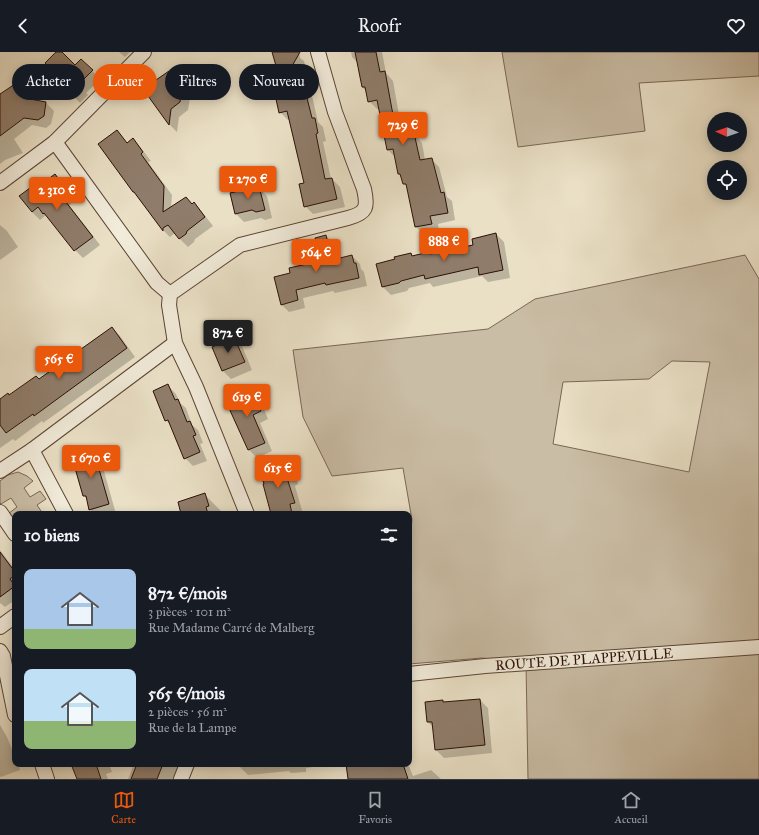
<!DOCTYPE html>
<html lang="fr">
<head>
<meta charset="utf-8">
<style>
	body { margin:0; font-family:"IM FELL Great Primer",serif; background:#242831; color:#f1f3f6; height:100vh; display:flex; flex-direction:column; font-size:15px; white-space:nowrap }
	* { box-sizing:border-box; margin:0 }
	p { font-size:13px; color:#9ea1a6 }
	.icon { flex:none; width:22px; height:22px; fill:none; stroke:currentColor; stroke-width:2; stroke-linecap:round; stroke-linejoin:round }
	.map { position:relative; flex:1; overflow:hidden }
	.drawer { position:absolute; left:12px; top:459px; width:400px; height:256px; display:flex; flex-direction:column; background:#171b24; border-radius:8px; box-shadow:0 2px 10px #0003 }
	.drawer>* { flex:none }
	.hud { position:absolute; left:12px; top:12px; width:400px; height:36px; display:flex; gap:8px }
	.needle { width:26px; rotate:272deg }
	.buttons { position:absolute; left:707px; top:60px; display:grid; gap:8px }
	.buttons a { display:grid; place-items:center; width:40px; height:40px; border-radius:50%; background:#171b24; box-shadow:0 2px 10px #0003; font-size:20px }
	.price { position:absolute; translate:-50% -34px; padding:0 9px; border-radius:4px; background:#ea580c; color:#fff; font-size:13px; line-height:26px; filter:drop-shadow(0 1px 2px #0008) }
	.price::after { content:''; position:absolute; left:50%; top:24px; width:12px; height:9px; margin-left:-6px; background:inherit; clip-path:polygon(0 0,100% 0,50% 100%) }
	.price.selected { background:#222; color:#fff }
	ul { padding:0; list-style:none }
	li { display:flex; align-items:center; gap:12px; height:100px; padding:0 12px }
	li span { display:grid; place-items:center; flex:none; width:112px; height:80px; border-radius:8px; color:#555 }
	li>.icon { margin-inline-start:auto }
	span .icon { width:48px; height:48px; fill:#fffc; stroke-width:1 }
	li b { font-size:17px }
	h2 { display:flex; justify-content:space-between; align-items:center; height:48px; padding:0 12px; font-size:17px }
	.chip { padding:0 14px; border-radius:18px; background:#171b24; box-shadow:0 2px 10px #0003; font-size:14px; line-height:36px }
	.chip.selected { background:#ea580c; color:#fff }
	header { display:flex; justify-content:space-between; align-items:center; height:52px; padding:0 12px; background:#171b24; font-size:18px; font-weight:600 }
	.tabs { display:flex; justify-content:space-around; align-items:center; height:56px; border-top:1px solid #363941; background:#171b24; font-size:11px; color:#9ea1a6 }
	.tabs a { display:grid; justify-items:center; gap:2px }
	.tabs .selected { color:#ea580c }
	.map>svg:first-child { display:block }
	.green { fill:#cabda5; stroke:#7b6656; fill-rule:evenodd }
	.shadow { fill:#0003 }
	.building { fill:#8f7c6a; stroke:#2c1006 }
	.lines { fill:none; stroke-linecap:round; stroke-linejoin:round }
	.minor-casing { stroke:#5c4436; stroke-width:16 }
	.minor { stroke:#f1ebda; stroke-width:14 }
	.labels { text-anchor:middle; stroke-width:3; stroke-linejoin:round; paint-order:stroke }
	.street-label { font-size:14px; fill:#2c1006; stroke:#f1ebda }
</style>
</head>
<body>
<header><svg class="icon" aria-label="back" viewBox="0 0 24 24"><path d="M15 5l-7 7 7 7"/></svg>Roofr<svg class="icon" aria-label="heart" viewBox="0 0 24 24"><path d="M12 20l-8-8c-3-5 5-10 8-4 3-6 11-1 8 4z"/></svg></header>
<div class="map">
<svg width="759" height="727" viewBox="0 0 759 727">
	<rect width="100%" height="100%" fill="#eae0c6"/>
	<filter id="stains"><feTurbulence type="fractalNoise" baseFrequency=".005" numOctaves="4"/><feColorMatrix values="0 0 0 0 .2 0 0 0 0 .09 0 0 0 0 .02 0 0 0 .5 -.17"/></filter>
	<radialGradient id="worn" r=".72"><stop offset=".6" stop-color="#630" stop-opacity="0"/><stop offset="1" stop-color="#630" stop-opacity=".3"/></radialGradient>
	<g class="green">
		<path d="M 502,0 L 759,0 L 759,24 L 639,31 L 645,79 L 518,95 Z"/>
		<path d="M 745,203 L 759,227 L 759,727 L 528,727 L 526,611 L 482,606 L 409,612 L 409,489 L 412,468 L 403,416 L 332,424 L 303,365 L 293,298 L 488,277 L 535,247 ZM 672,309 L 710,310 L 689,420 L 553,392 L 563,330 L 649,327 Z"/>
		<path d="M 18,420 L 27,424 L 33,429 L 24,436 L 30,445 L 40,439 L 46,447 L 37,453 L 43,462 L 15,462 L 15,470 L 14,471 L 8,462 L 17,455 L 11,446 L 1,452 L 0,451 L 0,429 L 8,423 Z"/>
	</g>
	<g class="shadow">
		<path d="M 58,0 L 61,0 L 75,14 L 81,8 L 100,27 L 86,41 L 88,43 L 80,51 L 59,30 L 62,27 Z"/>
		<path d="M 119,0 L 130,0 L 125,5 Z"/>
		<path d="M 273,0 L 299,0 L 300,6 L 304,9 L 305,14 L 296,28 L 302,27 L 310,35 L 318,70 L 323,75 L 326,89 L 323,90 L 331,127 L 332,127 L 340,135 L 345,155 L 313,162 L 305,154 L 305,132 L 290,68 L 288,68 L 280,60 L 280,47 L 282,32 Z"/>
		<path d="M 351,0 L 382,0 L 386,21 L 393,29 L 399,63 L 403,62 L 411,70 L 413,83 L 414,82 L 422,91 L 425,108 L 431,107 L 439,115 L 447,145 L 452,149 L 455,168 L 438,172 L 439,180 L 424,183 L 416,175 L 408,135 L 404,132 L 403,125 L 399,122 L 395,105 L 388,98 L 379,57 L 377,57 L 369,49 L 367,40 L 362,35 L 358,11 L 352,5 Z"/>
		<path d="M 169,20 L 177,28 L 190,46 L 188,58 L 179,65 L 177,80 L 170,73 L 144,38 Z"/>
		<path d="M 18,31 L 26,39 L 32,48 L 46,51 L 54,59 L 51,72 L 46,76 L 32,73 L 14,87 L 23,101 L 5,108 L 0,112 L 0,65 Z"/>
		<path d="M 117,79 L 128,92 L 133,88 L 141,96 L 151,109 L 148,110 L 172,143 L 171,156 L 186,146 L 193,153 L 194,152 L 202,160 L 213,174 L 195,187 L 194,190 L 188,195 L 180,187 L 175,181 L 170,185 L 163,178 L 140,146 Z"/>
		<path d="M 55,123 L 63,131 L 74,145 L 69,149 L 71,152 L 69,153 L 100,193 L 83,206 L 75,198 L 46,163 L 40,168 L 32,160 L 39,135 Z"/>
		<path d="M 259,136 L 267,144 L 272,166 L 265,168 L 261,166 L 244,170 L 236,162 Z"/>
		<path d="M 0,173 L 7,179 L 18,195 L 0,208 Z"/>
		<path d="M 496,182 L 504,190 L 510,226 L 488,230 L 482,224 L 433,235 L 430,231 L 409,236 L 407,239 L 391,243 L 383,235 L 396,208 L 411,202 L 413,205 L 431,203 L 475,193 Z"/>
		<path d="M 326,184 L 334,192 L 338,208 L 352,204 L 360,212 L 361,217 L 364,220 L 367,234 L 335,241 L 333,239 L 303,246 L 305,256 L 289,260 L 281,252 L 291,222 L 322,210 Z"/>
		<path d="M 112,276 L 120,284 L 135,305 L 43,371 L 42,369 L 15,389 L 13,387 L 0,396 L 0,348 L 39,328 Z"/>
		<path d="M 234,286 L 242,294 L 252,318 L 231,327 L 223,319 L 213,296 Z"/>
		<path d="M 168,334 L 176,342 L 180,351 L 186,356 L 192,373 L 198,378 L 203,391 L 200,392 L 207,409 L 193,414 L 185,406 L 171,374 L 166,368 Z"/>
		<path d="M 251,337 L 259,345 L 268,367 L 260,371 L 272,399 L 257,406 L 249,398 L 236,352 Z"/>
		<path d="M 92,397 L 100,405 L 116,462 L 92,462 L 88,447 L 84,444 L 78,416 Z"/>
		<path d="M 287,411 L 295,419 L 298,432 L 295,434 L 303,462 L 274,462 Z"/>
		<path d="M 205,443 L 224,462 L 179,462 L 182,461 Z"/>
		<path d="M 0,498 L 15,518 L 15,548 L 5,555 L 0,551 Z"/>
		<path d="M 480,648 L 488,656 L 492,701 L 444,706 L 436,698 L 433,675 L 428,670 L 442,649 L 445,651 Z"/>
		<path d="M 0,673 L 7,685 L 15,705 L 15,712 L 18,712 L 20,718 L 1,725 L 0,724 Z"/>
		<path d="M 72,712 L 109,712 L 112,720 L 106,722 L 108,727 L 78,727 Z"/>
		<path d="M 134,712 L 179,712 L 173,727 L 128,727 Z"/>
		<path d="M 239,712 L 318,712 L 319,714 L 306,716 L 306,720 L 291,721 L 289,719 L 248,723 L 240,715 Z"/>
		<path d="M 347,712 L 408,712 L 413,724 L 431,718 L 441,727 L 349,727 Z"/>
	</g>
	<g class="building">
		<path d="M 56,0 L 62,0 L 75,13 L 81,7 L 93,18 L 79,32 L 81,34 L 72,44 L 58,30 L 61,27 L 45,11 Z"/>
		<path d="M 272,0 L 300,0 L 283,30 L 302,26 L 312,66 L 315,66 L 318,81 L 316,82 L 325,127 L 332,126 L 337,147 L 304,155 L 299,132 L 304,131 L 287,59 L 279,61 L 276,47 L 278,47 L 275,32 L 281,31 Z"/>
		<path d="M 355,0 L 376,0 L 380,20 L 385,19 L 393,63 L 403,61 L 407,83 L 414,81 L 420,108 L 432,106 L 441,141 L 444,140 L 448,161 L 430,164 L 432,172 L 415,175 L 406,132 L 403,132 L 400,122 L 398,122 L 393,97 L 387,98 L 377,48 L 368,50 L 365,35 L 362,35 Z"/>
		<path d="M 169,19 L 182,37 L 180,50 L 171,57 L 169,73 L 143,37 Z"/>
		<path d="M 18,30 L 30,47 L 46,50 L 44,64 L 38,68 L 24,66 L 0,84 L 0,42 Z"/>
		<path d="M 117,78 L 127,91 L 133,86 L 143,100 L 141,102 L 164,134 L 163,160 L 186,145 L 192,152 L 194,150 L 205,165 L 187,179 L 186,182 L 179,187 L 168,173 L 163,176 L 163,179 L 134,140 L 133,140 L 98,92 Z"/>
		<path d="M 55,122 L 66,137 L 62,141 L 64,143 L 62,145 L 93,185 L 74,199 L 44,161 L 43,162 L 38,155 L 32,160 L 19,144 L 37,131 L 39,134 Z"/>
		<path d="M 259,134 L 265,158 L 256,160 L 252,158 L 235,162 L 230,141 Z"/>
		<path d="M 496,181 L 503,218 L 479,223 L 478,215 L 425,227 L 424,223 L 401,229 L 399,231 L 382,235 L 376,212 L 395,207 L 394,205 L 411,201 L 412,204 L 429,200 L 430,202 L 473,193 L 472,187 Z"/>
		<path d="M 326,183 L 332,208 L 352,203 L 354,211 L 356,211 L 359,226 L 326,233 L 325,231 L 296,238 L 298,248 L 281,253 L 274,225 L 290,221 L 289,216 L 320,209 L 315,186 Z"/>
		<path d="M 112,275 L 127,296 L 34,364 L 33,362 L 6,381 L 0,373 L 0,347 L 8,341 L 9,343 L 36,324 L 39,327 Z"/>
		<path d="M 234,285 L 245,310 L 222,319 L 212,295 Z"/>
		<path d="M 168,332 L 175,348 L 178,347 L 187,370 L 190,369 L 196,383 L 193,384 L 200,400 L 184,407 L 168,368 L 165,369 L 153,339 Z"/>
		<path d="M 251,336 L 261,359 L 253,363 L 265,391 L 248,398 L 228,354 L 234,351 L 231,345 Z"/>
		<path d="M 93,396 L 109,452 L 89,458 L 86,444 L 83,444 L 75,416 L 77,415 L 73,402 Z"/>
		<path d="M 287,410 L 291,424 L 287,426 L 295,451 L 290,452 L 292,462 L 271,462 L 263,432 L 264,432 L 260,418 Z"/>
		<path d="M 205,441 L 209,454 L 206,455 L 208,462 L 181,462 L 178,450 Z"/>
		<path d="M 0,500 L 15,520 L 15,523 L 10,527 L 15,534 L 0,545 Z"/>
		<path d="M 480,647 L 485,693 L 435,698 L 432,670 L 427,670 L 425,650 L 443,648 L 443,650 Z"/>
		<path d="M 71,712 L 96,712 L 101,727 L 77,727 Z"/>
		<path d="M 137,712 L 163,712 L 157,727 L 131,727 Z"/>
		<path d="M 346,712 L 403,712 L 408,727 L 348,727 Z"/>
	</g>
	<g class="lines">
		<defs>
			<g id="minor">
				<path d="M 55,90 L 157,231 L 170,242"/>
				<path d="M 0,131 L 55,90 L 144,0"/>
				<path d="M 32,398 L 66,462"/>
				<path d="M 0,419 L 32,398 L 175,291"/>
				<path d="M 0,460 L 15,482"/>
				<path d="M 247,462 L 196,335 L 175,291 L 169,253 L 170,242 L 240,193 L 348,166 C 367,161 368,155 364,137 L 335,60 L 318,0"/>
				<path d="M 0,575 L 15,564"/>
				<path d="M 0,599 L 3,604 L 15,663"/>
				<path d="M 409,622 L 485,614 L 759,595"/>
				<path d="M 42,712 L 47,727"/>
				<path d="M 181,727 L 187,712"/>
			</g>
		</defs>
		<use href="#minor" class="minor-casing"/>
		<use href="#minor" class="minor"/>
	</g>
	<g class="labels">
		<g class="street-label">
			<text transform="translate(584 607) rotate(-4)" y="5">ROUTE DE PLAPPEVILLE</text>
		</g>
	</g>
	<rect width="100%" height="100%" filter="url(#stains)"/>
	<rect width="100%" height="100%" fill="url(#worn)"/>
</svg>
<div class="buttons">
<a><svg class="needle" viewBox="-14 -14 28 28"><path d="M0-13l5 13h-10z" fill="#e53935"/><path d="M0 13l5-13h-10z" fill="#9ea1a6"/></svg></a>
<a><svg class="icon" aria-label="locate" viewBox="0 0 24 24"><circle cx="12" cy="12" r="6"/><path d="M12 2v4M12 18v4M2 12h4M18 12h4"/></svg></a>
</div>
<b class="price" style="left:403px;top:94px">729 €</b>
<b class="price" style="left:248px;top:148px">1 270 €</b>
<b class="price" style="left:57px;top:159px">2 310 €</b>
<b class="price" style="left:444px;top:210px">888 €</b>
<b class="price" style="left:316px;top:221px">564 €</b>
<b class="price selected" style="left:228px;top:302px">872 €</b>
<b class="price" style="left:59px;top:328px">565 €</b>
<b class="price" style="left:247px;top:366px">619 €</b>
<b class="price" style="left:91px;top:427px">1 670 €</b>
<b class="price" style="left:278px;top:437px">615 €</b>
<div class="hud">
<a class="chip">Acheter</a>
<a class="chip selected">Louer</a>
<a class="chip">Filtres</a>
<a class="chip">Nouveau</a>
</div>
<section class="drawer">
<h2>10 biens<svg class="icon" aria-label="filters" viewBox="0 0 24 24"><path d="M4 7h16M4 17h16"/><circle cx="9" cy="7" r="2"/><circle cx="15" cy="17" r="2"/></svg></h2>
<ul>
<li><span style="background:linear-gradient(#a9c7e8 75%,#8fb573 0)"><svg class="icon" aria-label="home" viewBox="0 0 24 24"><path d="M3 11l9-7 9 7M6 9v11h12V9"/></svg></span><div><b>872 €/mois</b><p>3 pièces · 101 m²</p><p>Rue Madame Carré de Malberg</p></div></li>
<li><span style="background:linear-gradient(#bfe0f5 65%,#8fb573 0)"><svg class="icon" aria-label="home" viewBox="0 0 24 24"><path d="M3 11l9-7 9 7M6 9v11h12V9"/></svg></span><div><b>565 €/mois</b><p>2 pièces · 56 m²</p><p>Rue de la Lampe</p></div></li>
</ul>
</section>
</div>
<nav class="tabs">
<a class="selected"><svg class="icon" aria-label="map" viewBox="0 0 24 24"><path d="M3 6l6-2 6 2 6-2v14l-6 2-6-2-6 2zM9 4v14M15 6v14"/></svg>Carte</a>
<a><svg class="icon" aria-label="saved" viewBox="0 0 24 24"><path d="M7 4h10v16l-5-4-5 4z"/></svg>Favoris</a>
<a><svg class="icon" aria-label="home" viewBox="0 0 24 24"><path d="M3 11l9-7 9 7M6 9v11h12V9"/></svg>Accueil</a>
</nav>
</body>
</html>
